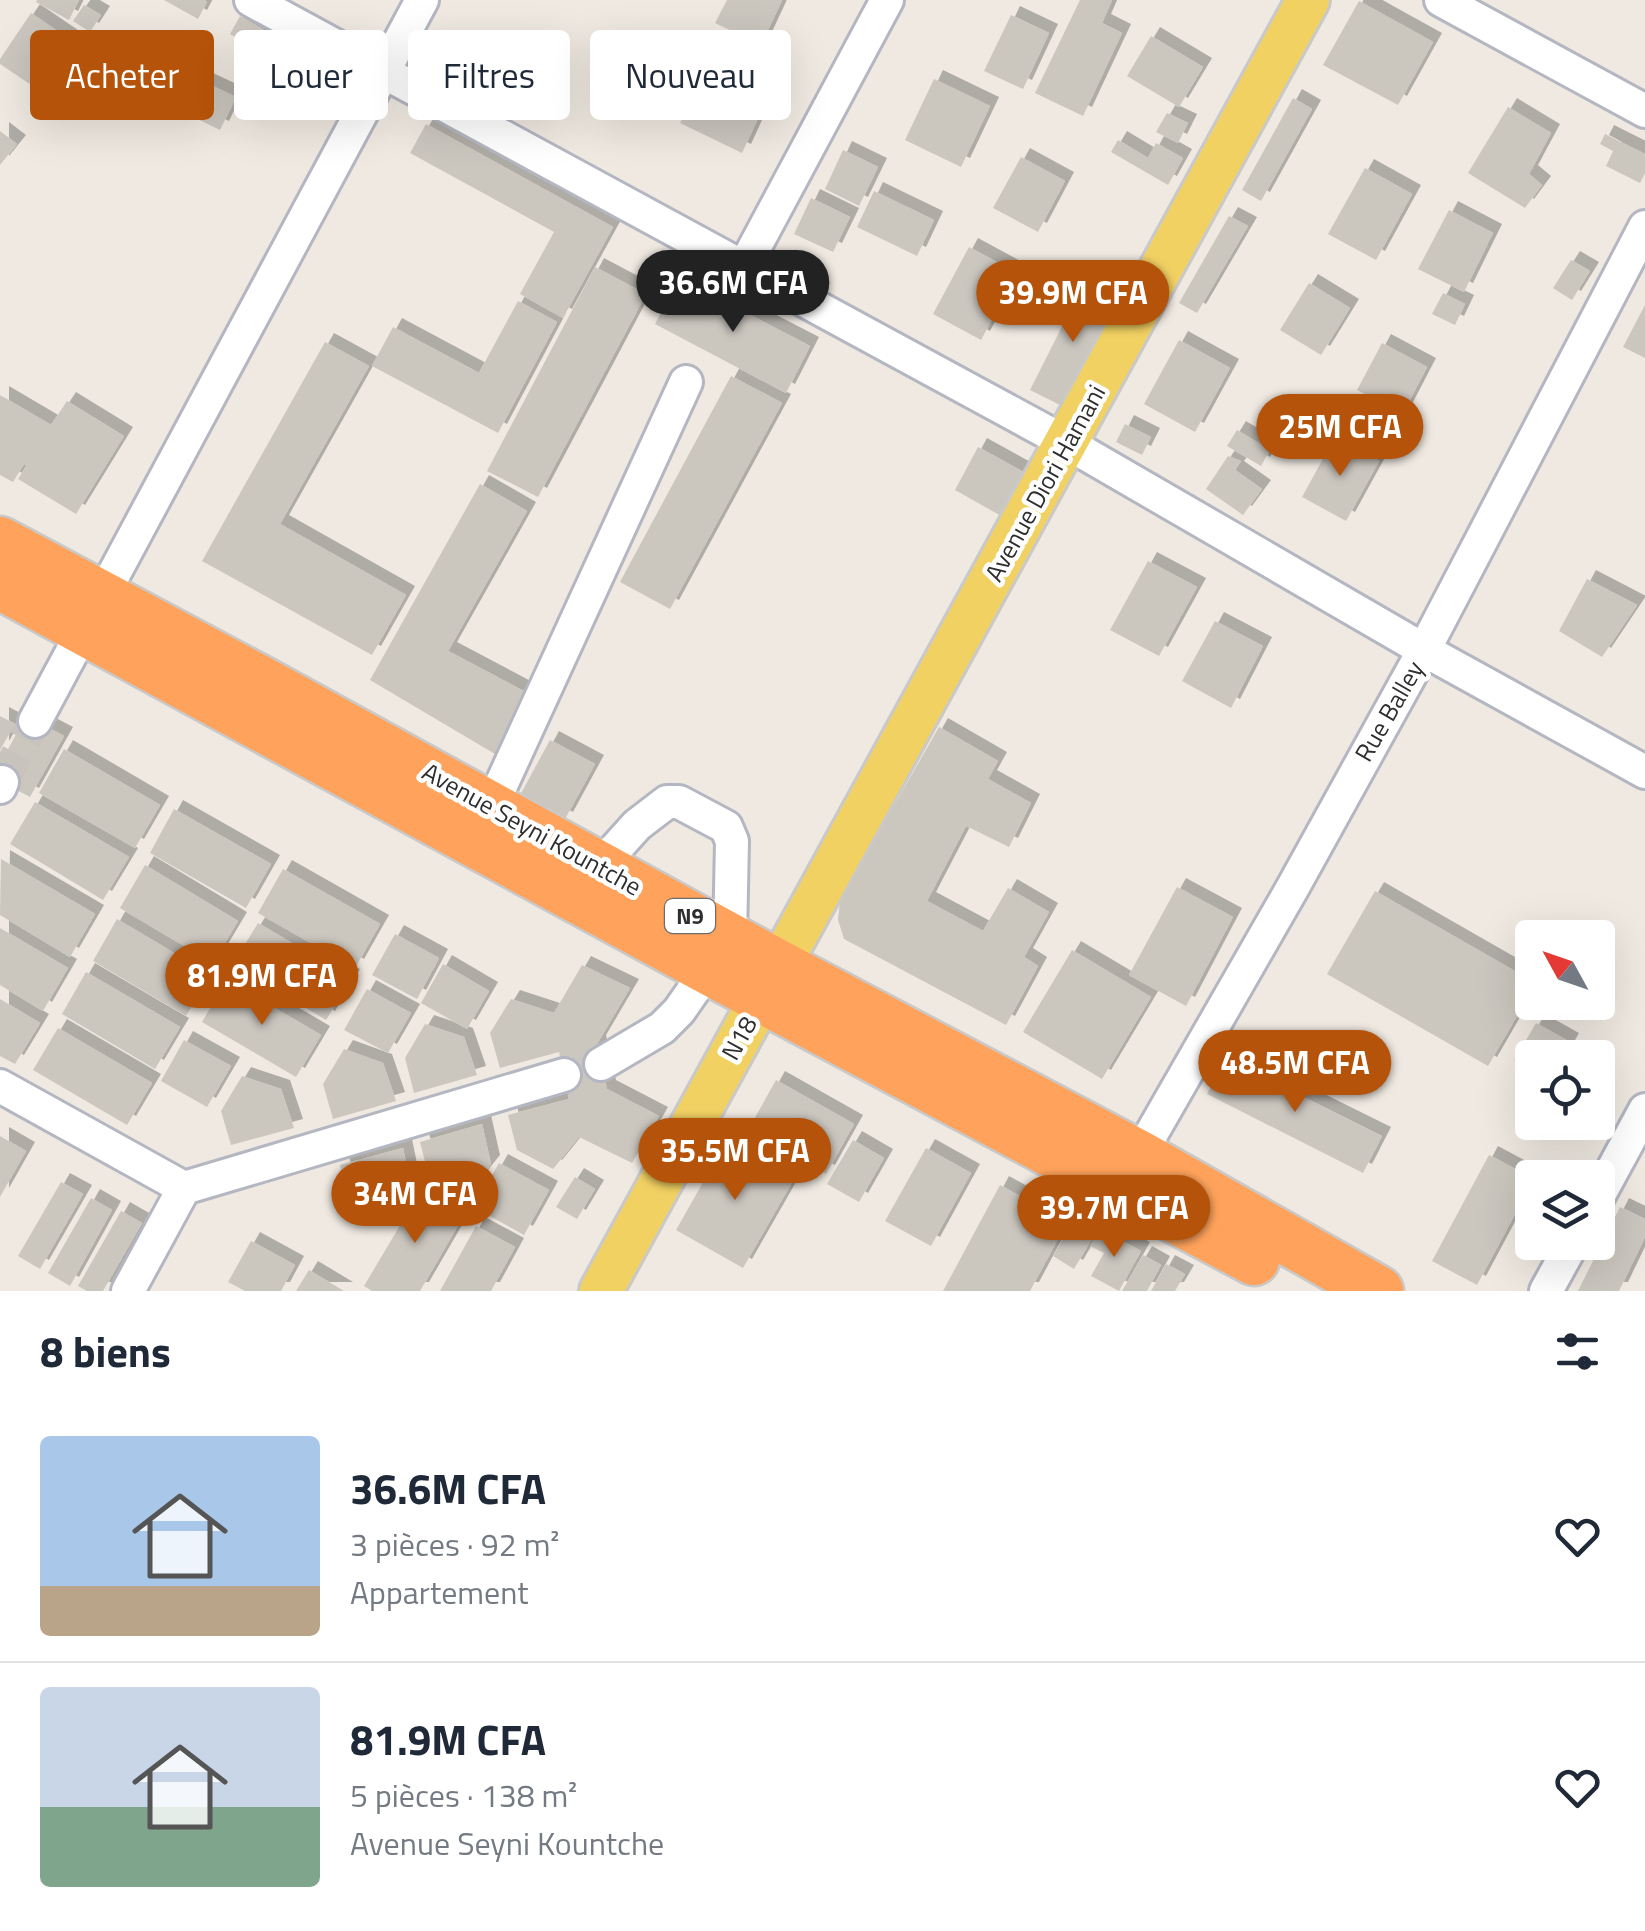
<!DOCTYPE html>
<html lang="fr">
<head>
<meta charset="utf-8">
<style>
	body { margin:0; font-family:"Titillium Web",sans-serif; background:#f6f6f7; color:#1f2937; height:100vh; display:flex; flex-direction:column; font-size:38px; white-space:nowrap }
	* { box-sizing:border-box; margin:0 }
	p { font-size:32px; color:#747a83 }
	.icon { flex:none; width:55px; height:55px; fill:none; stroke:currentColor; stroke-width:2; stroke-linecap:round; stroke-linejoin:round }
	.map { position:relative; height:1291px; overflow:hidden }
	.drawer { display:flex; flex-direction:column; background:#fff; flex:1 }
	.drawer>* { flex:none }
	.hud { position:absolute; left:30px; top:30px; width:1000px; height:90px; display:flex; gap:20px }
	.needle { width:65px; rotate:310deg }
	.tools { position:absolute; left:1515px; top:920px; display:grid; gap:20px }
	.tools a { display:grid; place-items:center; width:100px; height:100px; border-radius:10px; background:#fff; box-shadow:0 10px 40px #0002; font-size:50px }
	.price { position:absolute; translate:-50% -85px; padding:0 22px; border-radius:35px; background:#b45309; color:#fff; font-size:32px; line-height:65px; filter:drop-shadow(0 2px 5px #0008) }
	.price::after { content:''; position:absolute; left:50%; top:60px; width:30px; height:22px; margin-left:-15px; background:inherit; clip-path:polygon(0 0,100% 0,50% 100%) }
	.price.current { background:#222; color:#fff }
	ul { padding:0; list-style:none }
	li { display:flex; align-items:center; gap:30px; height:250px; padding:0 40px }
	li+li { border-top:2px solid #e0e1e3 }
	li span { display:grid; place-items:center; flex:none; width:280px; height:200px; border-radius:10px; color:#555 }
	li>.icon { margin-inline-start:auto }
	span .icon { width:120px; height:120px; fill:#fffc; stroke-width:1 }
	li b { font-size:42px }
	h2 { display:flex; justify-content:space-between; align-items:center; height:120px; padding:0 40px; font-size:42px }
	.tag { padding:0 35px; border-radius:10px; background:#fff; box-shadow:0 10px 40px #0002; font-size:35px; line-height:90px }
	.tag.current { background:#b45309; color:#fff }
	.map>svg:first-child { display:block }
	.building { fill:#cbc7bf; filter:url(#shadow) }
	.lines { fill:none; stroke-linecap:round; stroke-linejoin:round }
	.minor-tunnel { stroke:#c8c4bd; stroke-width:32; stroke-dasharray:32 16; stroke-linecap:butt }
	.minor-casing { stroke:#b4b7c1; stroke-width:38 }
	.major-casing { stroke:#c9c9c9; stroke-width:48 }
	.highway-casing { stroke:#c9c9c9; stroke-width:55 }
	.minor { stroke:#fff; stroke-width:32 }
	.major { stroke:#f2d163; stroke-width:42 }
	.highway { stroke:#ffa35c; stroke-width:50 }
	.labels { text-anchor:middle; stroke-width:9; stroke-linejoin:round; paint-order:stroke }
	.shield { fill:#fff; stroke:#6d6d6d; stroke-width:2.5 }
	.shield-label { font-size:22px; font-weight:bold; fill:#2e2e2e }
	.street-label { font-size:25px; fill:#2e2e2e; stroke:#fff }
</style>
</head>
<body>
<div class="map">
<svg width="1645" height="1291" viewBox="0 0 1645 1291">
	<defs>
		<filter id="shadow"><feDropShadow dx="9" dy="-9" stdDeviation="0" flood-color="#0004"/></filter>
	</defs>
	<rect width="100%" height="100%" fill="#efe9e1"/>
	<g class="building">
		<path d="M 37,0 L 79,0 L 69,20 L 36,2 Z"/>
		<path d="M 164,0 L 204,0 L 207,2 L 198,19 Z"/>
		<path d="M 727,0 L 782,0 L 761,45 L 715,23 Z"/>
		<path d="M 1080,0 L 1112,0 L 1102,23 L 1122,33 L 1083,116 L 1035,93 Z"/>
		<path d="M 1359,1 L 1433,42 L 1398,105 L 1323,65 Z"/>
		<path d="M 84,5 L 101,15 L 90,32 L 73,21 Z"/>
		<path d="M 31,13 L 82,48 L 49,97 L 0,64 L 0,59 Z"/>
		<path d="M 1011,15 L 1049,33 L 1023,89 L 984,71 Z"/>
		<path d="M 240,16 L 294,48 L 284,66 L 230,34 Z"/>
		<path d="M 1151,36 L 1203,67 L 1179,107 L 1127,76 Z"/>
		<path d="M 934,79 L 990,106 L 961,167 L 905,140 Z"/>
		<path d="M 202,81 L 236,97 L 220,130 L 187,114 Z"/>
		<path d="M 698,85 L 760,114 L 742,153 L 680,123 Z"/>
		<path d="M 1293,98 L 1312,109 L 1261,201 L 1242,190 Z"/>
		<path d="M 1508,107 L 1551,133 L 1529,174 L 1542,185 L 1525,208 L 1468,173 Z"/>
		<path d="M 1167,113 L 1188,123 L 1178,143 L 1156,132 Z"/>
		<path d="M 426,124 L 613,227 L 563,318 L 520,294 L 554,232 L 410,153 Z"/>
		<path d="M 0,131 L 17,144 L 0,165 Z"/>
		<path d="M 1605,134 L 1645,154 L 1645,173 L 1640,183 L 1606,166 L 1613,151 L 1600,144 Z"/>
		<path d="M 1118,140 L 1148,158 L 1156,143 L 1183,158 L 1168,185 L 1111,152 Z"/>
		<path d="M 843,150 L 878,167 L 859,206 L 825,189 Z"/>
		<path d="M 1021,157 L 1065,181 L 1038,232 L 993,208 Z"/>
		<path d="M 1365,168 L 1412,194 L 1376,260 L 1328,234 Z"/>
		<path d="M 874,191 L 934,220 L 917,256 L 857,227 Z"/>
		<path d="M 811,198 L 850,217 L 833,252 L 794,234 Z"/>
		<path d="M 1449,210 L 1493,233 L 1464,292 L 1418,269 Z"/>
		<path d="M 1229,216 L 1248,226 L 1197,313 L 1179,303 Z"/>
		<path d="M 969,247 L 1017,273 L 981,340 L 933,314 Z"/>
		<path d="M 1571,260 L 1590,271 L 1572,300 L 1553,288 Z"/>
		<path d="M 595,267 L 646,294 L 538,497 L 487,471 Z"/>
		<path d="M 679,278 L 810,346 L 786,393 L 655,324 Z"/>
		<path d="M 1309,283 L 1350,308 L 1321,355 L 1280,330 Z"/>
		<path d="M 1083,285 L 1116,302 L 1062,406 L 1030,390 Z"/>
		<path d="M 1443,293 L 1465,304 L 1455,325 L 1432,314 Z"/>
		<path d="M 518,301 L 557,322 L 498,433 L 372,366 L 393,327 L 479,373 Z"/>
		<path d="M 1645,305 L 1645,358 L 1623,347 Z"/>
		<path d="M 1179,340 L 1230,368 L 1195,432 L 1144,404 Z"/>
		<path d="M 325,342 L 369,366 L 280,524 L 406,595 L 372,655 L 202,561 Z"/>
		<path d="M 1382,343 L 1427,367 L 1403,413 L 1357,390 Z"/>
		<path d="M 731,376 L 782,403 L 670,609 L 620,582 Z"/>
		<path d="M 0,395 L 51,425 L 67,401 L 124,436 L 76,514 L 18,479 L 27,465 L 24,464 L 13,482 L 0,475 Z"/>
		<path d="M 1125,424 L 1151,437 L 1142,455 L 1116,442 Z"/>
		<path d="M 1237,430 L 1270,450 L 1261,466 L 1227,446 Z"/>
		<path d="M 1335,437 L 1379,461 L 1346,521 L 1302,497 Z"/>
		<path d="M 978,447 L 1027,474 L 1003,517 L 955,490 Z"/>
		<path d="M 1228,456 L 1241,461 L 1235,470 L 1262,489 L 1243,515 L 1206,489 Z"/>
		<path d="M 480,484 L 527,511 L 448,651 L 535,697 L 500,757 L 370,680 Z"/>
		<path d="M 1148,561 L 1197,587 L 1159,656 L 1110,630 Z"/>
		<path d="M 1587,579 L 1637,605 L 1602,657 L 1559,631 Z"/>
		<path d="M 1215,621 L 1263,646 L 1231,708 L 1182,681 Z"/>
		<path d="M 0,716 L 15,724 L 0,750 Z"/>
		<path d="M 26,716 L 64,736 L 30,797 L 0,781 L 0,764 Z"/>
		<path d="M 939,727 L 998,761 L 988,779 L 1031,803 L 1009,847 L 966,826 L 927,901 L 983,931 L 1008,888 L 1049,912 L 1024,957 L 1038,966 L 1006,1025 L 844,939 L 838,920 L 840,900 Z"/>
		<path d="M 550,740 L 595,764 L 564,821 L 519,797 Z"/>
		<path d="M 64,749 L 160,805 L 135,848 L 39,793 Z"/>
		<path d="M 35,802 L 129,857 L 103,900 L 10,844 Z"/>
		<path d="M 174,809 L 271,864 L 246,908 L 150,853 Z"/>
		<path d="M 1,859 L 95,914 L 70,957 L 0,915 Z"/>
		<path d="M 145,865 L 238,921 L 213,963 L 120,908 Z"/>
		<path d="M 283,869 L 380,924 L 355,968 L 258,913 Z"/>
		<path d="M 1177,887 L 1233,917 L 1186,1006 L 1129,975 Z"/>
		<path d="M 1375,891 L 1532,981 L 1532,990 L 1488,1066 L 1327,974 Z"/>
		<path d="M 117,919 L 211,975 L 186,1016 L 93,961 Z"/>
		<path d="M 258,923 L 351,978 L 326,1020 L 233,964 Z"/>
		<path d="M 0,928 L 68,968 L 43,1011 L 0,985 Z"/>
		<path d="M 395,934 L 439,958 L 417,999 L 372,975 Z"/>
		<path d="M 1072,950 L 1151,997 L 1102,1079 L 1023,1032 Z"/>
		<path d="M 443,964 L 489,991 L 467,1029 L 421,1003 Z"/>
		<path d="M 582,965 L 630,988 L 597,1044 L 607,1089 L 659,1116 L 632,1163 L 579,1137 L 553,1169 L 517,1150 L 508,1115 L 569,1099 L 559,1052 L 500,1068 L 490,1033 L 511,999 L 554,1013 Z"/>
		<path d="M 86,972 L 180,1027 L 155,1069 L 62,1014 Z"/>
		<path d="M 227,980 L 321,1035 L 296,1077 L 202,1022 Z"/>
		<path d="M 367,989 L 411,1013 L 388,1053 L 344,1030 Z"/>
		<path d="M 0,999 L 40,1023 L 15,1064 L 0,1056 Z"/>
		<path d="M 1536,1023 L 1570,1042 L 1561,1058 L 1532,1058 L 1532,1071 L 1514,1061 Z"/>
		<path d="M 425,1024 L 464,1037 L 477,1075 L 414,1093 L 405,1058 Z"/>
		<path d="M 58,1028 L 152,1083 L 127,1125 L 33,1070 Z"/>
		<path d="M 184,1040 L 231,1066 L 207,1107 L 161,1081 Z"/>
		<path d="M 344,1049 L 383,1063 L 396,1101 L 333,1119 L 323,1084 Z"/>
		<path d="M 1225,1058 L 1382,1136 L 1363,1173 L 1207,1094 Z"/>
		<path d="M 242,1076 L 281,1089 L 294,1128 L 231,1145 L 221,1111 Z"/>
		<path d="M 776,1080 L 854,1124 L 826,1174 L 748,1130 Z"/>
		<path d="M 482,1124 L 491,1164 L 465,1196 L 429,1177 L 420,1142 Z"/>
		<path d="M 0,1136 L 26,1151 L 0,1197 Z"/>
		<path d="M 728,1138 L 795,1177 L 743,1268 L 676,1230 Z"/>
		<path d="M 853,1140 L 884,1158 L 859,1202 L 827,1184 Z"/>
		<path d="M 403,1148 L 411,1187 L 385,1218 L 349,1200 L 340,1165 Z"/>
		<path d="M 926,1148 L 971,1173 L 931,1246 L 885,1221 Z"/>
		<path d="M 1489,1155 L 1532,1178 L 1532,1182 L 1477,1285 L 1432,1261 Z"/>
		<path d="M 499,1163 L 549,1190 L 524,1235 L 474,1207 Z"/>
		<path d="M 575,1177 L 595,1189 L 577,1219 L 556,1207 Z"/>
		<path d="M 61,1182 L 83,1194 L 40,1269 L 18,1256 Z"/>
		<path d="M 1000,1185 L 1067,1222 L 1030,1291 L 943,1291 Z"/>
		<path d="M 421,1190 L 464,1215 L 420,1291 L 372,1291 L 364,1286 Z"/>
		<path d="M 91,1198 L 112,1210 L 70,1286 L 48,1273 Z"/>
		<path d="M 1620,1207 L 1645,1219 L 1645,1237 L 1619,1291 L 1578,1291 Z"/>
		<path d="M 121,1211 L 142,1223 L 103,1291 L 87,1291 L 78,1286 Z"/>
		<path d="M 1076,1217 L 1097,1230 L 1074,1269 L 1053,1256 Z"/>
		<path d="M 476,1226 L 515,1247 L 491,1291 L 440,1291 Z"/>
		<path d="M 1100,1229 L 1141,1251 L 1119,1291 L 1091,1276 L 1104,1253 L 1090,1246 Z"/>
		<path d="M 251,1241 L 295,1265 L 281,1291 L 245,1291 L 228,1282 Z"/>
		<path d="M 1143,1255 L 1161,1265 L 1147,1291 L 1122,1291 Z"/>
		<path d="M 1166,1264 L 1185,1274 L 1175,1291 L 1151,1291 Z"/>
		<path d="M 309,1270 L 344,1291 L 296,1291 Z"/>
	</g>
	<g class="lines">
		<path class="minor-tunnel" d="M 2,782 L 35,721"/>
		<defs>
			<g id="minor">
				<path d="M 251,0 L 1067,443 L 1424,650 L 1645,772"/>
				<path d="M 1441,0 L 1645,111"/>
				<path d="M 744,267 L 887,0"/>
				<path d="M 35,721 L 422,0"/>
				<path d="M 0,787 L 2,782"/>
				<path d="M 491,807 L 686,382"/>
				<path d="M 600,866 L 637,825 L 667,802 L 679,802 L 726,827 L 732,841 L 730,938 L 679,1011 L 662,1028 L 601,1064"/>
				<path d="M 0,1086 L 184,1188 L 128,1291"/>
				<path d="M 1130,1171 L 1293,887 L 1424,650 L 1645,227"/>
				<path d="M 184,1188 L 564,1075"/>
				<path d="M 1598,1197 L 1645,1110"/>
				<path d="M 1546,1291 L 1573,1242"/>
			</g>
			<path id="major" d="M 601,1291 L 1308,0"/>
			<g id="highway">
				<path d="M 0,542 L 268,685 L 778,965 L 1138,1155 L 1378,1291"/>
				<path d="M 0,584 L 710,970 L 1254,1260"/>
			</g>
		</defs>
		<use href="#minor" class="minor-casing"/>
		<use href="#major" class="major-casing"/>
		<use href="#highway" class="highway-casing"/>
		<use href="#minor" class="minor"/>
		<use href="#major" class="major"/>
		<use href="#highway" class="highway"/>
	</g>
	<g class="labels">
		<rect class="shield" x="665" y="899" width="50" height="34" rx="8"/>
		<g class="shield-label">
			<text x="690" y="924">N9</text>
		</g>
		<g class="street-label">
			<text transform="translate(1045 483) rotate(-61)" y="9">Avenue Diori Hamani</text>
			<text transform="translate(1389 711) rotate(-60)" y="9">Rue Balley</text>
			<text transform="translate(532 829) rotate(29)" y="9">Avenue Seyni Kountche</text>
			<text transform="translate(739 1038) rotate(-61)" y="9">N18</text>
		</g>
	</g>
</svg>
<div class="tools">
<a><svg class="needle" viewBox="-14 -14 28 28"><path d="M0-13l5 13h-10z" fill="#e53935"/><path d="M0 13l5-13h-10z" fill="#747a83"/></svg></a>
<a><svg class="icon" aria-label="locate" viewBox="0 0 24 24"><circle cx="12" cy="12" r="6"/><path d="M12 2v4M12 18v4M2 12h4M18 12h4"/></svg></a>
<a><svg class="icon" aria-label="layers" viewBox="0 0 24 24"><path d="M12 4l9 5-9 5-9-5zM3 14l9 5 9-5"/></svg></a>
</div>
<b class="price current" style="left:733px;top:335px">36.6M CFA</b>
<b class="price" style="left:1073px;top:345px">39.9M CFA</b>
<b class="price" style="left:1340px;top:479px">25M CFA</b>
<b class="price" style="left:262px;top:1028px">81.9M CFA</b>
<b class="price" style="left:1295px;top:1115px">48.5M CFA</b>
<b class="price" style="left:735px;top:1203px">35.5M CFA</b>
<b class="price" style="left:415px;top:1246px">34M CFA</b>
<b class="price" style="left:1114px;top:1260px">39.7M CFA</b>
<div class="hud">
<a class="tag current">Acheter</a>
<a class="tag">Louer</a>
<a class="tag">Filtres</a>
<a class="tag">Nouveau</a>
</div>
</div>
<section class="drawer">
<h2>8 biens<svg class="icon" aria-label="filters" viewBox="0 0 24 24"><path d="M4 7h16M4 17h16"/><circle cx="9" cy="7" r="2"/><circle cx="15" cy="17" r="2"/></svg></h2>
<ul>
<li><span style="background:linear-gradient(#a9c7e8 75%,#b9a48a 0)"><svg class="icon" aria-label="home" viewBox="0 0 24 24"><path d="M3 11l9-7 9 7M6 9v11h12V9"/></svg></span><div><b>36.6M CFA</b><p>3 pièces · 92 m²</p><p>Appartement</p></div><svg class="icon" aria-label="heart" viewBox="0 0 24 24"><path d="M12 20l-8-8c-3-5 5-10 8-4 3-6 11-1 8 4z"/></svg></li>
<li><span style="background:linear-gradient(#c9d6e8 60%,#7fa58c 0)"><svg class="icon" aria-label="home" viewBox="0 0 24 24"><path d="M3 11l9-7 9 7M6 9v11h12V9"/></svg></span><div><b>81.9M CFA</b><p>5 pièces · 138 m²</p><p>Avenue Seyni Kountche</p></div><svg class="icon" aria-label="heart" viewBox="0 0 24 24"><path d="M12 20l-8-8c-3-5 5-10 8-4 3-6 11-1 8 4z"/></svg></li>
</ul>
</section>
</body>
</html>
